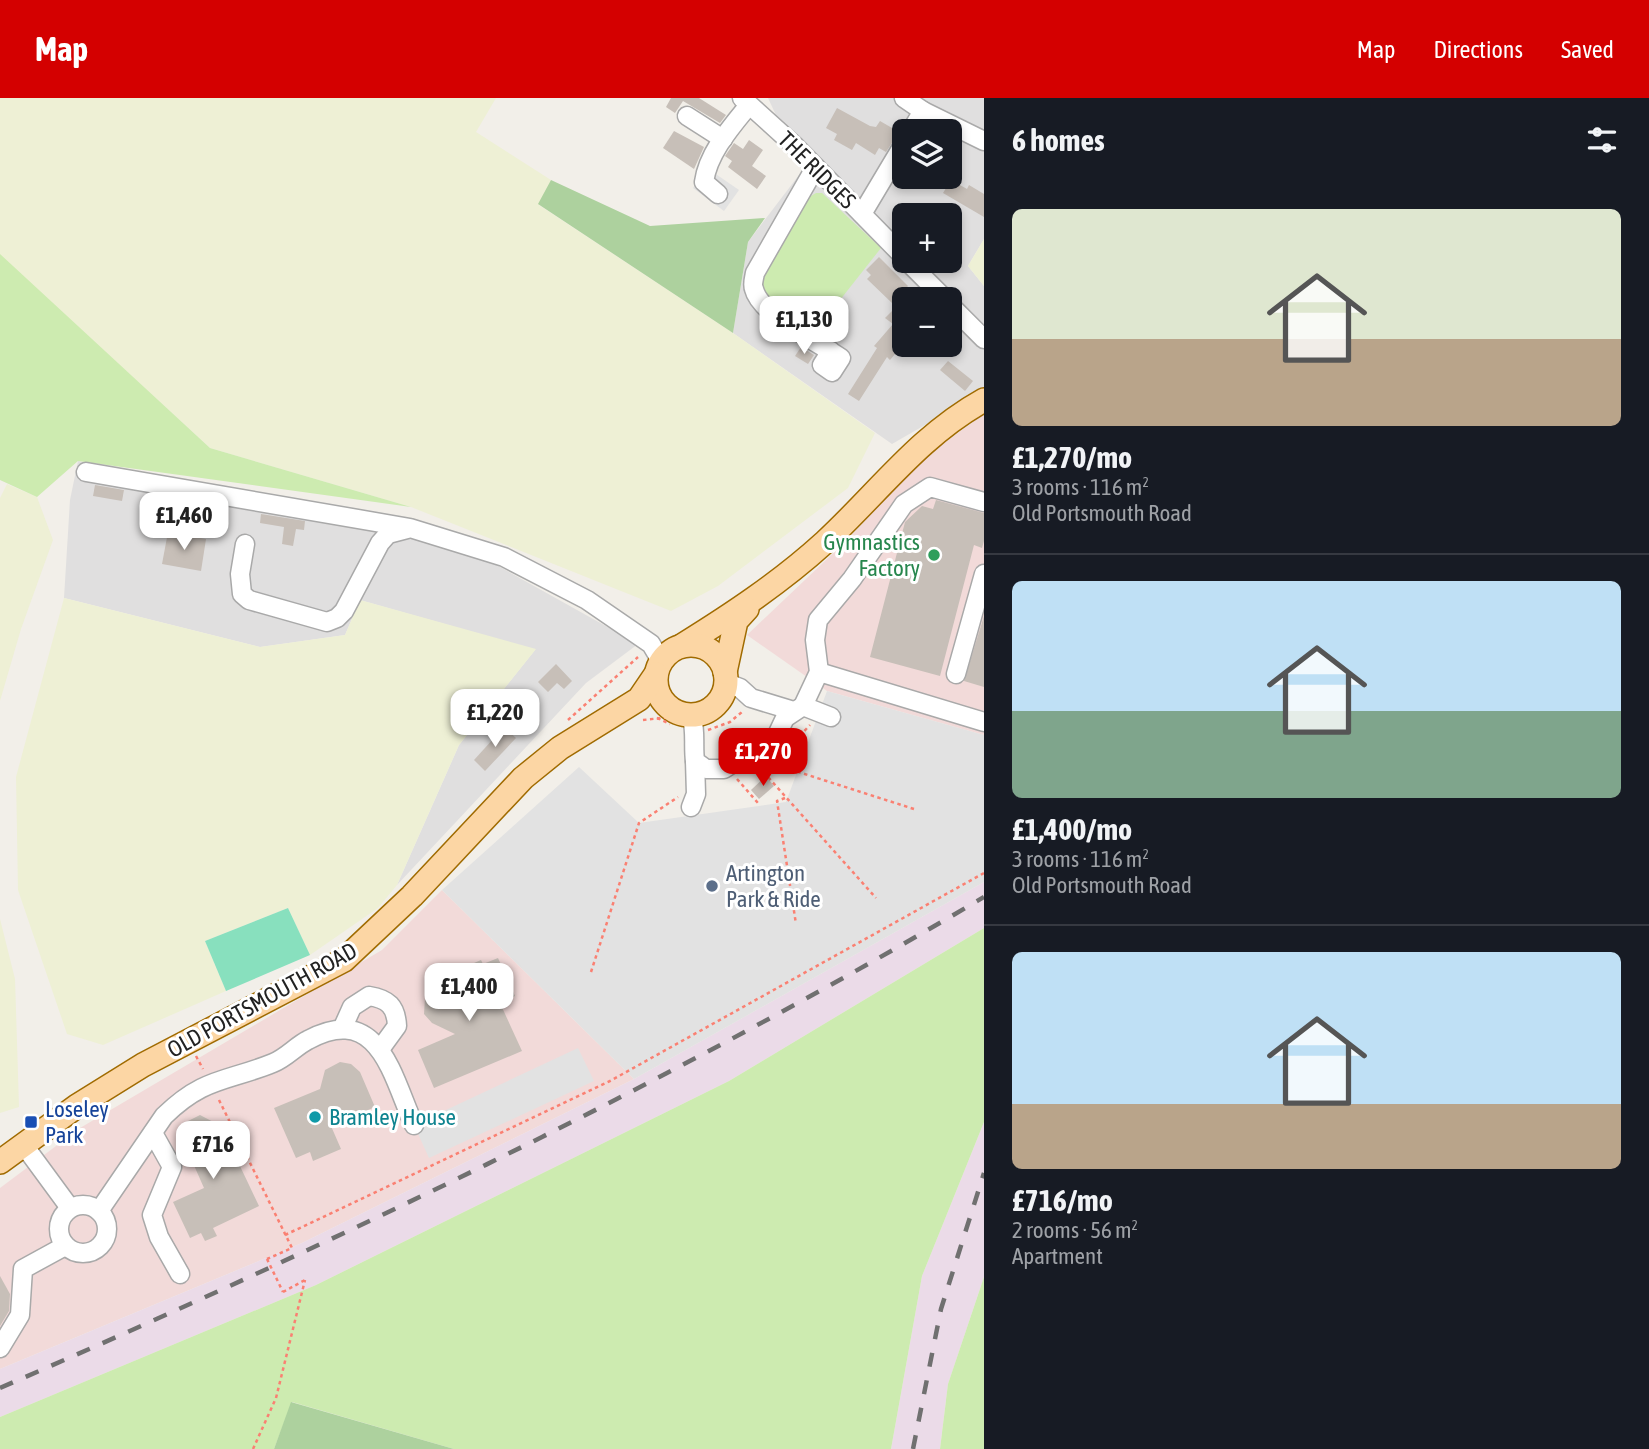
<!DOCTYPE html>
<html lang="en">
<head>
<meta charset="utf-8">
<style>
	body { margin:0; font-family:"Asap Condensed",sans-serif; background:#20242c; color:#f1f3f6; height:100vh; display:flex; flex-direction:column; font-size:26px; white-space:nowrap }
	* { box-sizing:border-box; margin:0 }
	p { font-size:23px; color:#9ea1a6 }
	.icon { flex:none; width:38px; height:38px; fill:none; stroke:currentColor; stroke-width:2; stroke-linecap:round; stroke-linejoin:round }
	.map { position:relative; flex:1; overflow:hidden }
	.drawer { display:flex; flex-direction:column; background:#171b24; width:665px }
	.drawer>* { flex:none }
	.tools { position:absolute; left:892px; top:21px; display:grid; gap:14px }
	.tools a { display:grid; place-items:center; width:70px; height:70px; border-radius:10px; background:#171b24; box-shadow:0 4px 10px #0003; font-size:35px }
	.price { position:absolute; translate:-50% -60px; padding:0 16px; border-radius:14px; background:#fff; color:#222; font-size:23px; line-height:46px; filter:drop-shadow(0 2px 4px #0008) }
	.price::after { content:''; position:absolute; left:50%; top:42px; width:21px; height:16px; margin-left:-10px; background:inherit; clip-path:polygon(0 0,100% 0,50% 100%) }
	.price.active { background:#d40000; color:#fff }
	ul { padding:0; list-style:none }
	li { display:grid; align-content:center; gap:14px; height:371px; padding:0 28px }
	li+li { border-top:2px solid #363941 }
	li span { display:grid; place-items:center; height:217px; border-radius:10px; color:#555 }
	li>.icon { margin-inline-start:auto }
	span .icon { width:126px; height:126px; fill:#fffc; stroke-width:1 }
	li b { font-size:30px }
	h2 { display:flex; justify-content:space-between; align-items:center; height:84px; padding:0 28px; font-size:30px }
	header { display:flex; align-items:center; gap:42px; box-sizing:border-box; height:98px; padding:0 35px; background:#d40000; color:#fff }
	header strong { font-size:33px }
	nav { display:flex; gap:38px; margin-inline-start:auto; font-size:24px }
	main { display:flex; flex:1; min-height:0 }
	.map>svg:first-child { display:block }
	.residential { fill:#e0dfdf; fill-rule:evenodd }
	.commercial { fill:#f2dad9 }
	.industrial { fill:#ebdbe8 }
	.farmland { fill:#eef0d5 }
	.grass { fill:#cdebb0 }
	.forest { fill:#add19e }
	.pitch { fill:#88e0be }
	.parking { fill:#e2e2e2 }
	.building { fill:#c7bfb8 }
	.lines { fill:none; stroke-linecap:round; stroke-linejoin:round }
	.minor-casing { stroke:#a9a9a9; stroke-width:21 }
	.major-casing { stroke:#a06b00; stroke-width:26 }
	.path { stroke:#fa8072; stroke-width:2.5; stroke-dasharray:3.5 3.5; stroke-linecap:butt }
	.minor { stroke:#fff; stroke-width:18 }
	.major { stroke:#fcd6a4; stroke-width:23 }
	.rail { stroke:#707070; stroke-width:4.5; stroke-dasharray:14 14; stroke-linecap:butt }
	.path-bridge { stroke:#fa8072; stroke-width:2.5; stroke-dasharray:3.5 3.5; stroke-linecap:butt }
	.leisure-dot { fill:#2e9e5b; stroke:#fff; stroke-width:2.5 }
	.service-dot { fill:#5c6f8a; stroke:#fff; stroke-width:2.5 }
	.culture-dot { fill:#0f9aa8; stroke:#fff; stroke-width:2.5 }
	.transit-dot { fill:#1a4fb4; stroke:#fff; stroke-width:2.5 }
	.labels { text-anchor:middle; stroke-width:6; stroke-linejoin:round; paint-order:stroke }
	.street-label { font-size:23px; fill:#222; stroke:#fff }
	.leisure-label { font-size:23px; fill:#27864d; stroke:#fff; text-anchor:end }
	.service-label { font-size:23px; fill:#4e5e75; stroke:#fff; text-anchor:start }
	.transit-label { font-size:23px; fill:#164399; stroke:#fff; text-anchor:start }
	.culture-label { font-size:23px; fill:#0d838f; stroke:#fff; text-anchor:start }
</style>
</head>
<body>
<header>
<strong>Map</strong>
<nav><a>Map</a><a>Directions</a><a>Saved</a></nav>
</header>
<main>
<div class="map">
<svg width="984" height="1351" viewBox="0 0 984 1351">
	<rect width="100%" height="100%" fill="#f2efe9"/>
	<g class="residential">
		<path d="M 768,0 L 984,0 L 984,141 L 968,168 L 984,188 L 984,293 L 892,346 L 733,235 L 748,144 L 802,73 ZM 905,33 L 950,33 L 950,79 L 905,79 ZM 905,117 L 950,117 L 950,163 L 905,163 ZM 905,201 L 950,201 L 950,247 L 905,247 Z"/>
		<path d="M 78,363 L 285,400 L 493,465 L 638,546 L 586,585 L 397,787 L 459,647 L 535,552 L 360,502 L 345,537 L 260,549 L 64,500 L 70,402 Z"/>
	</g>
	<g class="commercial">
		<path d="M 984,316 L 984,637 L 827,593 L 747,537 L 846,443 L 927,357 Z"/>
		<path d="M 442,792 L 634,981 L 302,1145 L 0,1271 L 0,1090 L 80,1030 L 382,852 Z"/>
	</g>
	<g class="industrial">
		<path d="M 984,784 L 984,830 L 729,983 L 316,1187 L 0,1319 L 0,1271 L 302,1145 L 634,981 Z"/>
		<path d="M 984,1024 L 984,1179 L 948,1286 L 940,1351 L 891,1351 L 922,1178 Z"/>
	</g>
	<g class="farmland">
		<path d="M 0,0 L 496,0 L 476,34 L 551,82 L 539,107 L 733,235 L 875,335 L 848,390 L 718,488 L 671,513 L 411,409 L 210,350 L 0,157 Z"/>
		<path d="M 984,141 L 984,188 L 968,168 Z"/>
		<path d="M 7,386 L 37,399 L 53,442 L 21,531 L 0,603 L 0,400 Z"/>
		<path d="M 64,500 L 260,549 L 345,537 L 360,502 L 536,551 L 459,647 L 397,787 L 378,810 L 310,857 L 288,810 L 205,843 L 226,893 L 103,947 L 67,936 L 18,792 L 16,679 Z"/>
		<path d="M 0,821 L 15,881 L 19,1009 L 0,1015 Z"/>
	</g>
	<g class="grass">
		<path d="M 816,95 L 822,95 L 881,150 L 814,235 L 764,199 L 758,186 L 806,101 Z"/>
		<path d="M 0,156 L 210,350 L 411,409 L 78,363 L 37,399 L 0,382 Z"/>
		<path d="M 984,830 L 984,1024 L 922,1178 L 891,1351 L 454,1351 L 292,1304 L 274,1351 L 0,1351 L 0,1319 L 316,1187 L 729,983 Z"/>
		<path d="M 984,1179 L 984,1351 L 940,1351 L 948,1286 Z"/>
	</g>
	<g class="forest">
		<path d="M 551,82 L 650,128 L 765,120 L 748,144 L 733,235 L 538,106 Z"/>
		<path d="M 291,1304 L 454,1351 L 274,1351 Z"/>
	</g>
	<path class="pitch" d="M 288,810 L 310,857 L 226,893 L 205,843 Z"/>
	<g class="parking">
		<path d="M 707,70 L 739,92 L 724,113 L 693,90 Z"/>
		<path d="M 827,593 L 984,637 L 984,784 L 634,981 L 442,792 L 579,669 L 639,725 L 786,704 Z"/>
		<path d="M 578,950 L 594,983 L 429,1060 L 414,1027 Z"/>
	</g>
	<g class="building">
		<path d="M 671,0 L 699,0 L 726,17 L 720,25 L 683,3 L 675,15 L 666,9 Z"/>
		<path d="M 837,10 L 870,28 L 876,29 L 880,23 L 899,34 L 886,54 L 879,50 L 875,57 L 856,45 L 852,52 L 834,42 L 837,36 L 826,30 Z"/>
		<path d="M 674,33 L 704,49 L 694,71 L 663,50 Z"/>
		<path d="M 749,42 L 763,52 L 752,68 L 766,78 L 757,91 L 728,69 L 732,63 L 725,58 L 734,45 L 743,51 Z"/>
		<path d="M 951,82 L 967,91 L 969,87 L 984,96 L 984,119 L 943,95 Z"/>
		<path d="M 879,159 L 908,188 L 892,205 L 867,181 L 871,177 L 866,172 Z"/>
		<path d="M 893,212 L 900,218 L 905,212 L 905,244 L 890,262 L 887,259 L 859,303 L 848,296 L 877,250 L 874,248 L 893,226 L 885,220 Z"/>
		<path d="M 801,249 L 814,257 L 808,266 L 795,258 Z"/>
		<path d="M 948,263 L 973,283 L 965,293 L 940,272 Z"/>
		<path d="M 95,387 L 124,392 L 122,403 L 93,398 Z"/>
		<path d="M 164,399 L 210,407 L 208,419 L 162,410 Z"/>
		<path d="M 936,402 L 984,415 L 984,443 L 982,450 L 974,447 L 940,578 L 870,559 L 905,424 L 922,408 L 933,411 Z"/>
		<path d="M 261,416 L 305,423 L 304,432 L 296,431 L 293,448 L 282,446 L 284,429 L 260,425 Z"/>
		<path d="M 168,434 L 206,441 L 201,473 L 162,466 Z"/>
		<path d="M 984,518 L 984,589 L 964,583 Z"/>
		<path d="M 556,566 L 572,583 L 564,591 L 557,585 L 548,594 L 538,584 Z"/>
		<path d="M 504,629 L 516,640 L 485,673 L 474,662 Z"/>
		<path d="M 766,678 L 774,688 L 759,701 L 751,692 Z"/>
		<path d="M 498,860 L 515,898 L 500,905 L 522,953 L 434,990 L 418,952 L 455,936 L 432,925 L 424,916 L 425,900 L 432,890 L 462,876 L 460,871 L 481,862 L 483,866 Z"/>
		<path d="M 340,964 L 351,966 L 360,974 L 375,1009 L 331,1028 L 341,1051 L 313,1063 L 310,1054 L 296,1060 L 274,1010 L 320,991 L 325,972 Z"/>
		<path d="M 200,1017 L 221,1028 L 259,1108 L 213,1130 L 217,1138 L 205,1143 L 201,1135 L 190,1140 L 173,1104 L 204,1090 L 181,1038 L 186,1024 Z"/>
		<path d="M 0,1178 L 10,1196 L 9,1213 L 0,1228 Z"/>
	</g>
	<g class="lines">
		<defs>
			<g id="minor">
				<path d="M 742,0 L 795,48 L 905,160"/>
				<path d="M 904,0 L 923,13 L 911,33"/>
				<path d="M 923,13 L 984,43"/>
				<path d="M 687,18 L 723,41"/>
				<path d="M 815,70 L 755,175 C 754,180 752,187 754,191 C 760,217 820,245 841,260 L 832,274 L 822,267 L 831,253"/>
				<path d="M 718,96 L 704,84 C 708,55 731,29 749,7"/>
				<path d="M 862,116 L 905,44"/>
				<path d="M 907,163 L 945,201"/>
				<path d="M 950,207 L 984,241"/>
				<path d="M 86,374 L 410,430 L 504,459 L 587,502 L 651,546 L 661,563"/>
				<path d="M 245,446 L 240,476 L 242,496 L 249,502 L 327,524 L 337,520 L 344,513 L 380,445 L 388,436 L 407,431"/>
				<path d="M 819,574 L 984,624"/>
				<path d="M 956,576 L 984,476"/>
				<path d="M 727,585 L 740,590 L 751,600 L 794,613"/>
				<path d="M 803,608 L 831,619"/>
				<path d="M 685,617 L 692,620 C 696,635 693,648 695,663 L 706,671 L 724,671 L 777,637 L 785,620 L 803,608 L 819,574 L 815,542 L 818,522 L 852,481 L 904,406 L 930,389 L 984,404"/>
				<path d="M 691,709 L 696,696 L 695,663"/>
				<path d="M 343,929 L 352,909 L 369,898 C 388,901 396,908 397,928 L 381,950"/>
				<path d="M 153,1035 L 172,1069 L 152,1117 L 159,1139 L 180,1176"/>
				<path d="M 23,1046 L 70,1110"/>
				<circle cx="83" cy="1131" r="24"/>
				<path d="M 99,1113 L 164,1018 C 204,979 226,984 273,965 C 286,960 296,948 308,942 C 379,904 392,978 414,1027"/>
				<path d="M 0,1250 L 20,1217 L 23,1171 L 65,1148"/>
			</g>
			<g id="major">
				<path d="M 683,547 C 733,516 781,484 825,444 C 878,395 919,338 984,302"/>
				<circle cx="691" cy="582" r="35"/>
				<path d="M 725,574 L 736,523 L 747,511"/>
				<path d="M 0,1064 L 77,1008 L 143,967 L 344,862 L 412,798 L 523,680 L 560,650 L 639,601 L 656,576"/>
			</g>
		</defs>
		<use href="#minor" class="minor-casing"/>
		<use href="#major" class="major-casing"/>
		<g class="path">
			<path d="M 657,620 L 670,626"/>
			<path d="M 568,622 L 638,559"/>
			<path d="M 643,622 L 671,619"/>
			<path d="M 708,632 L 730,624 L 742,614"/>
			<path d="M 790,648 L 810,627"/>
			<path d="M 764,663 L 914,711"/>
			<path d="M 759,669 L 876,800"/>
			<path d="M 737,681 L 758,705"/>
			<path d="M 785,700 L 777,703 L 796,826"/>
			<path d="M 591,874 L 639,725 L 678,699"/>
			<path d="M 196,958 L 203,971"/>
			<path d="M 219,1002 L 292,1150 L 267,1161"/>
			<path d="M 285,1137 L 610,983 L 984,775"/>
			<path d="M 283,1194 L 305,1182"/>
			<path d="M 253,1351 L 276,1300 L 305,1182"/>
		</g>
		<use href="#minor" class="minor"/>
		<use href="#major" class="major"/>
		<g class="rail">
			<path d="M 0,1290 C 337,1144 668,986 984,799"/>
			<path d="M 913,1351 L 941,1211 L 984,1075"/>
		</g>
		<path class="path-bridge" d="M 267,1161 L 283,1194"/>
	</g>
	<circle class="leisure-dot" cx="934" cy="457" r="7"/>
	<circle class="service-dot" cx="712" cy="788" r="7"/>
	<circle class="culture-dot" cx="315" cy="1019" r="7"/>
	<rect class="transit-dot" x="24" y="1017" width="14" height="14" rx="3.5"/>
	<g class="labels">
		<g class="street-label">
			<text transform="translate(817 72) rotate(45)" y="8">THE RIDGES</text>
			<text transform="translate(262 902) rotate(-29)" y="8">OLD PORTSMOUTH ROAD</text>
		</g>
		<g class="leisure-label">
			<text x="920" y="452">Gymnastics<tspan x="920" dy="26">Factory</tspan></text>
		</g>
		<g class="service-label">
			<text x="726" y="783">Artington<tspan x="726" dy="26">Park &amp; Ride</tspan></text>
		</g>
		<g class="transit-label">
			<text x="45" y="1019">Loseley<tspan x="45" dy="26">Park</tspan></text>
		</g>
		<g class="culture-label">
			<text x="329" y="1027">Bramley House</text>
		</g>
	</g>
</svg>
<div class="tools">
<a><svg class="icon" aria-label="layers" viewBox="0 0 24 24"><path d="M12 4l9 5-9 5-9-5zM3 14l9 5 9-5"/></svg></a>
<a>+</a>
<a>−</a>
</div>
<b class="price" style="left:804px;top:258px">£1,130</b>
<b class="price" style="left:184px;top:454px">£1,460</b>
<b class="price" style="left:495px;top:651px">£1,220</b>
<b class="price active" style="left:763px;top:690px">£1,270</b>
<b class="price" style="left:469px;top:925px">£1,400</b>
<b class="price" style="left:213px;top:1083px">£716</b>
</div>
<section class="drawer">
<h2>6 homes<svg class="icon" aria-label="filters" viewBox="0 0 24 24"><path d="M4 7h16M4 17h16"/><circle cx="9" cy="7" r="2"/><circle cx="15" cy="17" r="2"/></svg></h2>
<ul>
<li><span style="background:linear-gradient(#dfe7d0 60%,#b9a48a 0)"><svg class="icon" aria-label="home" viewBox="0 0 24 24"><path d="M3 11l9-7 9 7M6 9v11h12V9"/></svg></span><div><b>£1,270/mo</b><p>3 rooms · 116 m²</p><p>Old Portsmouth Road</p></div></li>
<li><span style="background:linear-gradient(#bfe0f5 60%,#7fa58c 0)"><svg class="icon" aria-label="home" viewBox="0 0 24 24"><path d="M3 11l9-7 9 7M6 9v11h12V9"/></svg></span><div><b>£1,400/mo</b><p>3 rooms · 116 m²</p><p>Old Portsmouth Road</p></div></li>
<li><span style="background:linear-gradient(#bfe0f5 70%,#b9a48a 0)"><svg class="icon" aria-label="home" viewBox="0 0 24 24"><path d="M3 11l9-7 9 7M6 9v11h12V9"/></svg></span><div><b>£716/mo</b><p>2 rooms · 56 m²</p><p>Apartment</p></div></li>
</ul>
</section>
</main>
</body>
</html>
